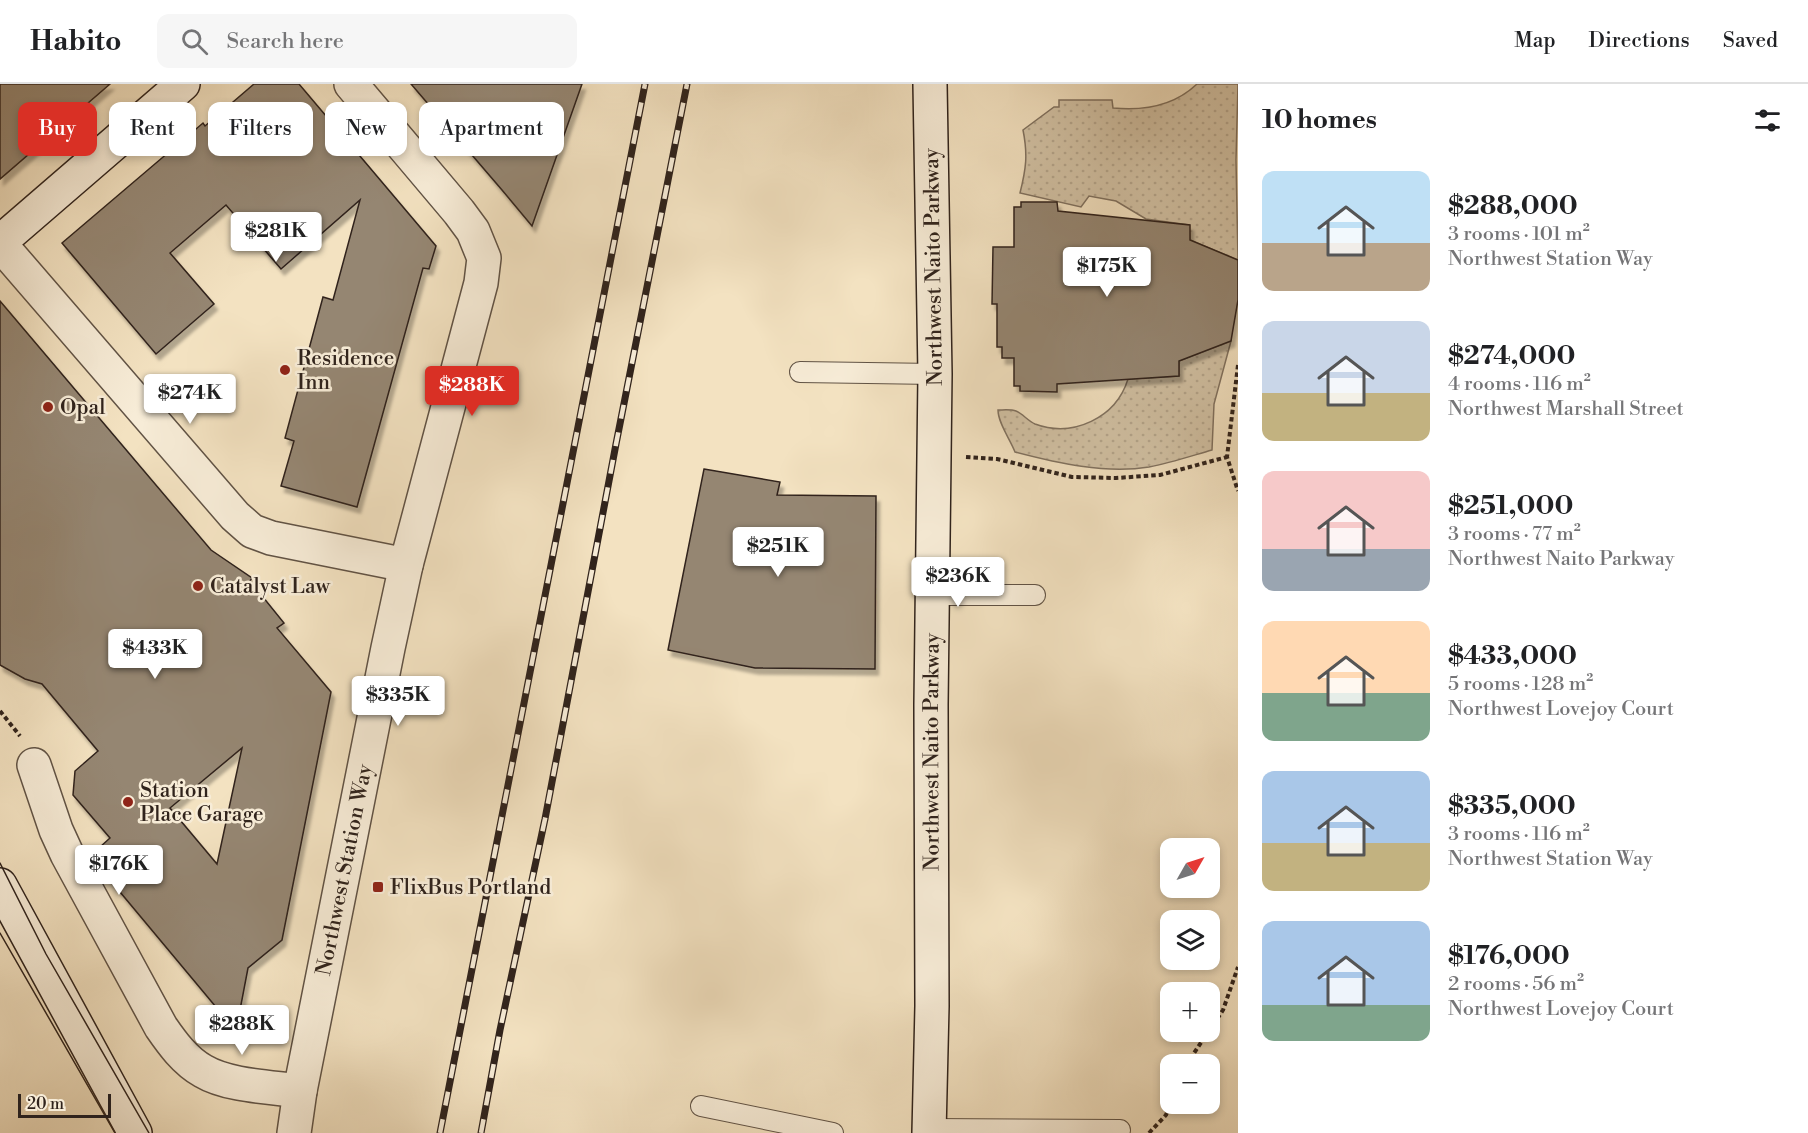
<!DOCTYPE html>
<html lang="en">
<head>
<meta charset="utf-8">
<style>
	body { margin:0; font-family:"Libre Bodoni",serif; background:#f6f6f6; color:#202124; height:100vh; display:flex; flex-direction:column; font-size:22px; white-space:nowrap }
	* { box-sizing:border-box; margin:0 }
	p { font-size:20px; color:#757577 }
	.icon { flex:none; width:33px; height:33px; fill:none; stroke:currentColor; stroke-width:2; stroke-linecap:round; stroke-linejoin:round }
	.map { position:relative; flex:1; overflow:hidden }
	.panel { display:flex; flex-direction:column; background:#fff; width:570px }
	.panel>* { flex:none }
	.banner { position:absolute; left:18px; top:18px; width:570px; height:54px; display:flex; gap:12px }
	.needle { width:39px; rotate:51deg }
	.buttons { position:absolute; left:1160px; top:754px; display:grid; gap:12px }
	.buttons a { display:grid; place-items:center; width:60px; height:60px; border-radius:12px; background:#fff; box-shadow:0 3px 9px #0003; font-size:30px }
	.scale { position:absolute; left:18px; bottom:15px; width:93px; box-sizing:border-box; padding-left:6px; border:3px solid #30231c; border-top:0; font-size:16px; line-height:21px; white-space:nowrap; color:#30231c; -webkit-text-stroke:4px #f7ecd7; paint-order:stroke }
	.price { position:absolute; translate:-50% -51px; padding:0 14px; border-radius:6px; background:#fff; color:#222; font-size:20px; line-height:39px; filter:drop-shadow(0 2px 3px #0008) }
	.price::after { content:''; position:absolute; left:50%; top:36px; width:18px; height:14px; margin-left:-9px; background:inherit; clip-path:polygon(0 0,100% 0,50% 100%) }
	.price.on { background:#d93025; color:#fff }
	ul { padding:0; list-style:none }
	li { display:flex; align-items:center; gap:18px; height:150px; padding:0 24px }
	li span { display:grid; place-items:center; flex:none; width:168px; height:120px; border-radius:12px; color:#555 }
	li>.icon { margin-inline-start:auto }
	span .icon { width:72px; height:72px; fill:#fffc; stroke-width:1 }
	li b { font-size:26px }
	h2 { display:flex; justify-content:space-between; align-items:center; height:72px; padding:0 24px; font-size:26px }
	.tag { padding:0 21px; border-radius:12px; background:#fff; box-shadow:0 3px 9px #0003; font-size:21px; line-height:54px }
	.tag.on { background:#d93025; color:#fff }
	header { display:flex; align-items:center; gap:36px; box-sizing:border-box; height:84px; padding:0 30px; background:#fff; border-bottom:2px solid #e0e0e0 }
	header strong { font-size:28px }
	nav { display:flex; gap:33px; margin-inline-start:auto; font-size:21px }
	.search { width:420px; height:54px; background:#f6f6f6; display:flex; align-items:center; gap:15px; box-sizing:border-box; padding:0 21px; border-radius:12px; color:#757577; font-size:22px }
	main { display:flex; flex:1; min-height:0 }
	.map>svg:first-child { display:block }
	.grass { fill:url(#grass-dots); stroke:#817260; stroke-width:1.5 }
	.building { fill:#958672; stroke:#30231c; stroke-width:1.5; fill-rule:evenodd; filter:url(#shadow) }
	.lines { fill:none; stroke-linecap:round; stroke-linejoin:round }
	.lane-casing { stroke:#615345; stroke-width:22 }
	.street-casing { stroke:#615345; stroke-width:36 }
	.secondary-casing { stroke:#30231c; stroke-width:36 }
	.path { stroke:#30231c; stroke-width:4; stroke-dasharray:4.5 3; stroke-linecap:butt }
	.lane { stroke:#f7ecd7; stroke-width:20 }
	.street { stroke:#f7ecd7; stroke-width:33 }
	.secondary { stroke:#f7ecd7; stroke-width:33 }
	.tram { stroke:#30231c; stroke-width:1.5 }
	.rail-casing { stroke:#30231c; stroke-width:7 }
	.rail { stroke:#f7ecd7; stroke-width:4.5; stroke-dasharray:14; stroke-linecap:butt }
	.poi-dot { fill:#8f2418; stroke:#f7ecd7; stroke-width:2 }
	.labels { text-anchor:middle; stroke-width:5; stroke-linejoin:round; paint-order:stroke }
	.street-label { font-size:21px; fill:#30231c; stroke:#f7ecd7 }
	.poi-label { font-size:21px; fill:#30231c; stroke:#f7ecd7; text-anchor:start }
</style>
</head>
<body>
<header>
<strong>Habito</strong>
<div class="search"><svg class="icon" aria-label="search" viewBox="0 0 24 24"><circle cx="10" cy="10" r="6"/><path d="M15 15l6 6"/></svg>Search here</div>
<nav><a>Map</a><a>Directions</a><a>Saved</a></nav>
</header>
<main>
<div class="map">
<svg width="1238" height="1049" viewBox="0 0 1238 1049">
	<defs>
		<pattern id="grass-dots" width="8" height="8" patternUnits="userSpaceOnUse" patternTransform="scale(1.5)"><rect width="8" height="8" fill="#d2c2a5"/><path d="M2 2h.1M6 6h.1" fill="none" stroke="#b5a68d" stroke-width="1.8" stroke-linecap="round"/></pattern>
		<filter id="shadow"><feDropShadow dx="3.5" dy="6" stdDeviation="1.5" flood-color="#0004"/></filter>
	</defs>
	<rect width="100%" height="100%" fill="#f3e2c1"/>
	<filter id="stains"><feTurbulence type="fractalNoise" baseFrequency=".00333" numOctaves="4"/><feColorMatrix values="0 0 0 0 .2 0 0 0 0 .09 0 0 0 0 .02 0 0 0 .5 -.17"/></filter>
	<radialGradient id="worn" r=".72"><stop offset=".6" stop-color="#630" stop-opacity="0"/><stop offset="1" stop-color="#630" stop-opacity=".3"/></radialGradient>
	<g class="grass">
		<path d="M 1197,0 L 1238,0 L 1236,76 L 1238,176 L 1190,156 L 1189,141 L 1146,135 L 1116,117 L 1089,112 L 1081,123 L 1020,109 C 1026,85 1028,71 1023,46 L 1054,23 L 1059,23 L 1059,16 L 1112,16 L 1113,24 C 1144,27 1174,22 1197,0 Z"/>
		<path d="M 1231,257 L 1214,320 L 1212,366 C 1191,372 1170,379 1149,383 C 1105,390 1057,379 1015,368 C 1010,355 998,339 998,326 C 1003,326 1011,325 1016,327 C 1023,330 1028,337 1035,340 C 1073,354 1116,334 1128,295 L 1179,292 L 1179,277 Z"/>
	</g>
	<g class="building">
		<path d="M 0,0 L 110,0 L 0,95 Z"/>
		<path d="M 254,0 L 299,0 L 436,162 L 429,185 L 423,184 L 357,423 L 281,402 L 294,357 L 285,354 L 323,213 L 333,216 L 360,116 L 281,185 L 226,121 L 170,169 L 214,220 L 156,270 L 62,159 L 203,39 L 205,42 Z"/>
		<path d="M 411,0 L 582,0 L 532,142 L 502,106 Z"/>
		<path d="M 1021,118 L 1057,118 L 1058,127 L 1190,141 L 1190,156 L 1238,176 L 1238,216 L 1231,257 L 1179,277 L 1179,292 L 1057,300 L 1057,308 L 1020,307 L 1020,302 L 1014,302 L 1014,274 L 1002,274 L 1002,263 L 997,263 L 997,220 L 992,220 L 993,163 L 1014,163 L 1014,123 L 1021,123 Z"/>
		<path d="M 0,217 L 211,466 L 252,494 L 250,497 L 284,539 L 277,544 L 331,608 L 282,856 L 248,884 L 236,947 L 90,772 L 110,754 L 73,711 L 75,687 L 98,667 L 42,600 L 25,595 L 0,581 ZM 242,664 L 217,780 L 170,724 Z"/>
		<path d="M 704,385 L 780,398 L 777,411 L 876,412 L 875,585 L 755,584 L 668,566 Z"/>
	</g>
	<g class="lines">
		<defs>
			<g id="lane">
				<path d="M 800,288 L 935,290"/>
				<path d="M 932,511 L 1035,511"/>
				<path d="M 701,1022 L 833,1049"/>
				<path d="M 929,1045 L 1120,1046"/>
			</g>
			<g id="street">
				<path d="M 0,160 L 235,432 L 252,447 L 271,454 L 406,481"/>
				<path d="M 34,681 L 56,746 L 67,770 L 161,943 C 172,959 185,977 203,987 C 228,1002 271,1003 300,1007"/>
				<path id="s1" d="M 294,1049 L 300,1007 L 388,564 L 406,481 L 481,199 L 484,174 L 473,147 L 459,128 L 351,0"/>
			</g>
			<g id="secondary">
				<path d="M 0,158 L 183,0"/>
				<path d="M 0,801 L 135,1049"/>
				<path id="s2" d="M 929,1049 L 932,922 L 931,621 L 935,290 L 930,0"/>
			</g>
		</defs>
		<use href="#lane" class="lane-casing"/>
		<use href="#street" class="street-casing"/>
		<use href="#secondary" class="secondary-casing"/>
		<g class="path">
			<path d="M 1238,281 L 1227,373 L 1238,407"/>
			<path d="M 966,373 L 997,375 L 1072,393 L 1116,394 L 1160,391 L 1227,373"/>
			<path d="M 0,627 L 20,652"/>
			<path d="M 1209,947 L 1223,926 L 1238,883"/>
			<path d="M 1186,981 L 1208,948"/>
			<path d="M 1149,1049 L 1166,1031 L 1170,1020"/>
		</g>
		<use href="#lane" class="lane"/>
		<use href="#street" class="street"/>
		<use href="#secondary" class="secondary"/>
		<g class="tram">
			<path d="M 0,779 L 46,870 L 149,1049"/>
			<path d="M 0,849 L 115,1049"/>
		</g>
		<defs>
			<g id="rail">
				<path d="M 440,1049 L 645,0"/>
				<path d="M 481,1049 L 500,946 L 545,735 L 616,360 L 687,0"/>
			</g>
		</defs>
		<use href="#rail" class="rail-casing"/>
		<use href="#rail" class="rail"/>
	</g>
	<g class="poi-dot">
		<circle cx="285" cy="286" r="6"/>
		<circle cx="48" cy="323" r="6"/>
		<circle cx="198" cy="502" r="6"/>
		<circle cx="128" cy="718" r="6"/>
		<rect x="372" y="797" width="12" height="12" rx="3"/>
	</g>
	<g class="labels">
		<g class="street-label">
			<text transform="translate(933 183) rotate(-91)" y="7">Northwest Naito Parkway</text>
			<text dy="7" stroke="none"><textPath href="#s2" startOffset="381">Northwest Naito Parkway</textPath></text>
			<text dy="7" stroke="none"><textPath href="#s1" startOffset="268">Northwest Station Way</textPath></text>
		</g>
		<g class="poi-label">
			<text x="297" y="281">Residence<tspan x="297" dy="24">Inn</tspan></text>
			<text x="60" y="330">Opal</text>
			<text x="210" y="509">Catalyst Law</text>
			<text x="140" y="713">Station<tspan x="140" dy="24">Place Garage</tspan></text>
			<text x="390" y="810">FlixBus Portland</text>
		</g>
	</g>
	<rect width="100%" height="100%" filter="url(#stains)"/>
	<rect width="100%" height="100%" fill="url(#worn)"/>
</svg>
<div class="buttons">
<a><svg class="needle" viewBox="-14 -14 28 28"><path d="M0-13l5 13h-10z" fill="#e53935"/><path d="M0 13l5-13h-10z" fill="#757577"/></svg></a>
<a><svg class="icon" aria-label="layers" viewBox="0 0 24 24"><path d="M12 4l9 5-9 5-9-5zM3 14l9 5 9-5"/></svg></a>
<a>+</a>
<a>−</a>
</div>
<div class="scale">20 m</div>
<b class="price" style="left:276px;top:179px">$281K</b>
<b class="price" style="left:1107px;top:214px">$175K</b>
<b class="price on" style="left:472px;top:333px">$288K</b>
<b class="price" style="left:190px;top:341px">$274K</b>
<b class="price" style="left:778px;top:494px">$251K</b>
<b class="price" style="left:958px;top:524px">$236K</b>
<b class="price" style="left:155px;top:596px">$433K</b>
<b class="price" style="left:398px;top:643px">$335K</b>
<b class="price" style="left:119px;top:812px">$176K</b>
<b class="price" style="left:242px;top:972px">$288K</b>
<div class="banner">
<a class="tag on">Buy</a>
<a class="tag">Rent</a>
<a class="tag">Filters</a>
<a class="tag">New</a>
<a class="tag">Apartment</a>
</div>
</div>
<section class="panel">
<h2>10 homes<svg class="icon" aria-label="filters" viewBox="0 0 24 24"><path d="M4 7h16M4 17h16"/><circle cx="9" cy="7" r="2"/><circle cx="15" cy="17" r="2"/></svg></h2>
<ul>
<li><span style="background:linear-gradient(#bfe0f5 60%,#b9a48a 0)"><svg class="icon" aria-label="home" viewBox="0 0 24 24"><path d="M3 11l9-7 9 7M6 9v11h12V9"/></svg></span><div><b>$288,000</b><p>3 rooms · 101 m²</p><p>Northwest Station Way</p></div></li>
<li><span style="background:linear-gradient(#c9d6e8 60%,#c2b280 0)"><svg class="icon" aria-label="home" viewBox="0 0 24 24"><path d="M3 11l9-7 9 7M6 9v11h12V9"/></svg></span><div><b>$274,000</b><p>4 rooms · 116 m²</p><p>Northwest Marshall Street</p></div></li>
<li><span style="background:linear-gradient(#f6c9c9 65%,#9aa5b1 0)"><svg class="icon" aria-label="home" viewBox="0 0 24 24"><path d="M3 11l9-7 9 7M6 9v11h12V9"/></svg></span><div><b>$251,000</b><p>3 rooms · 77 m²</p><p>Northwest Naito Parkway</p></div></li>
<li><span style="background:linear-gradient(#ffd9b3 60%,#7fa58c 0)"><svg class="icon" aria-label="home" viewBox="0 0 24 24"><path d="M3 11l9-7 9 7M6 9v11h12V9"/></svg></span><div><b>$433,000</b><p>5 rooms · 128 m²</p><p>Northwest Lovejoy Court</p></div></li>
<li><span style="background:linear-gradient(#a9c7e8 60%,#c2b280 0)"><svg class="icon" aria-label="home" viewBox="0 0 24 24"><path d="M3 11l9-7 9 7M6 9v11h12V9"/></svg></span><div><b>$335,000</b><p>3 rooms · 116 m²</p><p>Northwest Station Way</p></div></li>
<li><span style="background:linear-gradient(#a9c7e8 70%,#7fa58c 0)"><svg class="icon" aria-label="home" viewBox="0 0 24 24"><path d="M3 11l9-7 9 7M6 9v11h12V9"/></svg></span><div><b>$176,000</b><p>2 rooms · 56 m²</p><p>Northwest Lovejoy Court</p></div></li>
</ul>
</section>
</main>
</body>
</html>
